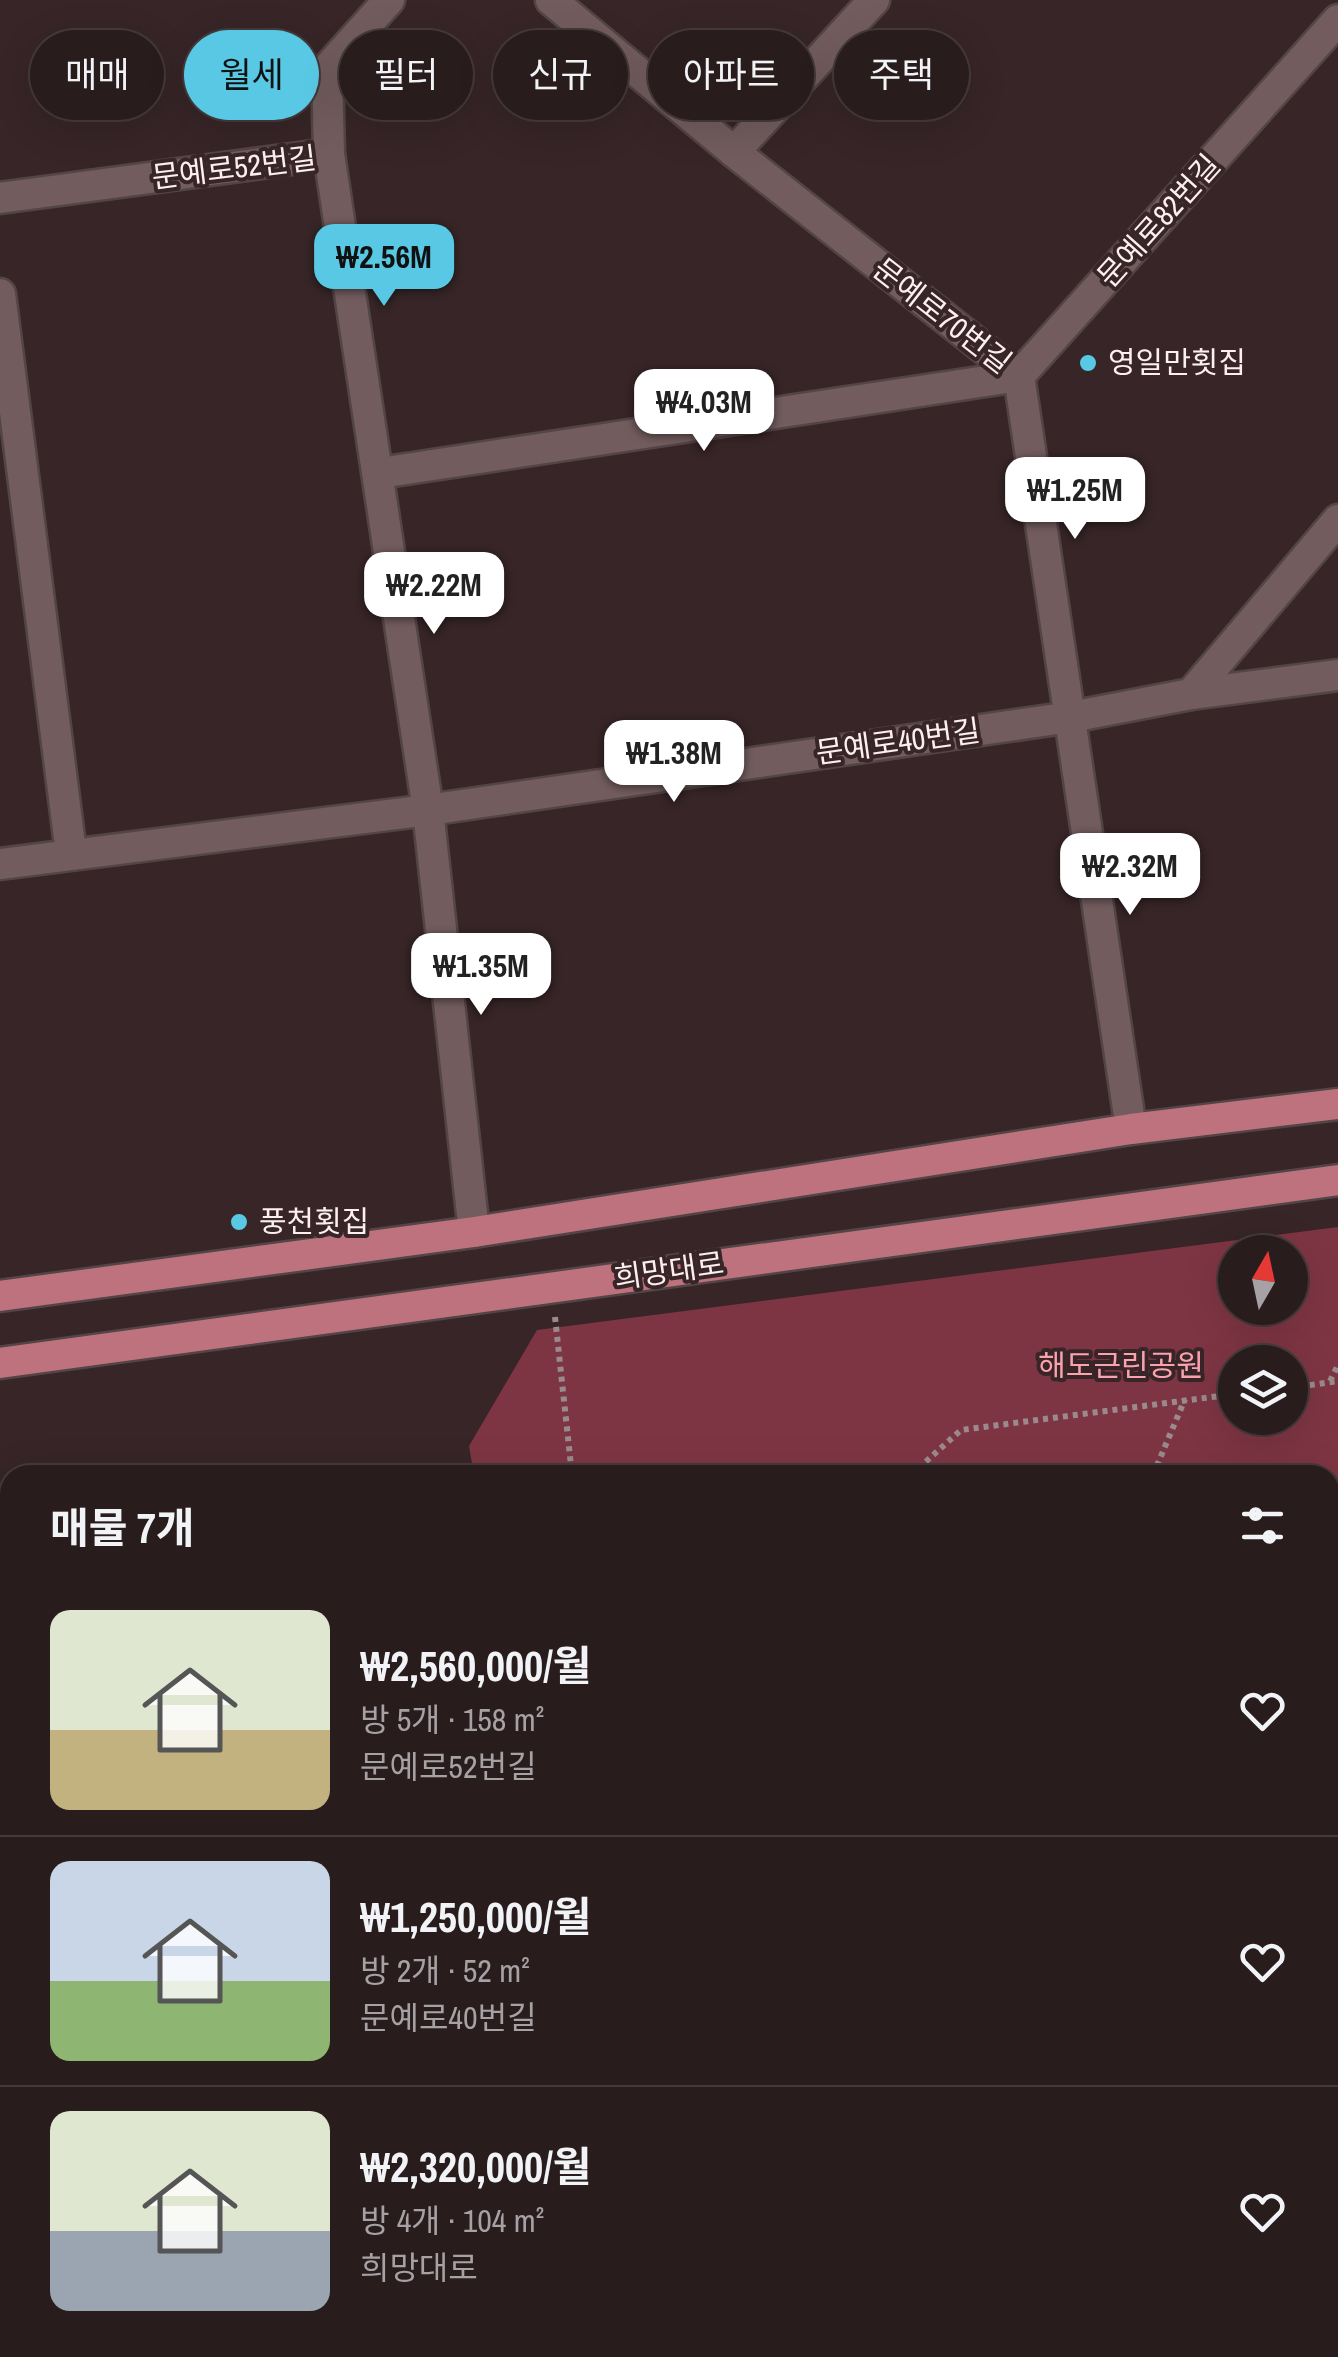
<!DOCTYPE html>
<html lang="ko">
<head>
<meta charset="utf-8">
<style>
	body { margin:0; font-family:"Archivo Narrow","Noto Sans KR",sans-serif; background:#35292a; color:#f1f3f6; height:100vh; display:flex; flex-direction:column; font-size:38px; white-space:nowrap }
	* { box-sizing:border-box; margin:0 }
	p { font-size:32px; color:#a5a1a4 }
	.icon { flex:none; width:55px; height:55px; fill:none; stroke:currentColor; stroke-width:2; stroke-linecap:round; stroke-linejoin:round }
	.map { position:relative; flex:1; overflow:hidden }
	.drawer { position:absolute; left:0px; top:1465px; width:1340px; height:892px; display:flex; flex-direction:column; background:#291c1d; border-radius:30px 30px 0 0; box-shadow:0 10px 40px #0002,0 0 0 2px #453a3b }
	.drawer>* { flex:none }
	.hud { position:absolute; left:30px; top:30px; width:1280px; height:90px; display:flex; gap:20px }
	.needle { width:65px; rotate:9deg }
	.buttons { position:absolute; left:1218px; top:1235px; display:grid; gap:20px }
	.buttons a { display:grid; place-items:center; width:90px; height:90px; border-radius:50%; background:#291c1d; box-shadow:0 10px 40px #0002,0 0 0 2px #453a3b; font-size:50px }
	.price { position:absolute; translate:-50% -85px; padding:0 22px; border-radius:20px; background:#fff; color:#222; font-size:32px; line-height:65px; filter:drop-shadow(0 2px 5px #0008) }
	.price::after { content:''; position:absolute; left:50%; top:60px; width:30px; height:22px; margin-left:-15px; background:inherit; clip-path:polygon(0 0,100% 0,50% 100%) }
	.price.active { background:#59c8e4; color:#111 }
	ul { padding:0; list-style:none }
	li { display:flex; align-items:center; gap:30px; height:250px; padding:0 50px }
	li+li { border-top:2px solid #453a3b }
	li span { display:grid; place-items:center; flex:none; width:280px; height:200px; border-radius:20px; color:#555 }
	li>.icon { margin-inline-start:auto }
	span .icon { width:120px; height:120px; fill:#fffc; stroke-width:1 }
	li b { font-size:42px }
	h2 { display:flex; justify-content:space-between; align-items:center; height:120px; padding:0 50px; font-size:42px }
	.tag { padding:0 35px; border-radius:45px; background:#291c1d; box-shadow:0 10px 40px #0002,0 0 0 2px #453a3b; font-size:35px; line-height:90px }
	.tag.active { background:#59c8e4; color:#111 }
	.map>svg:first-child { display:block }
	.green { fill:#7e3543; fill-rule:evenodd }
	.building { fill:#4d636a; stroke:#8ea6ad; stroke-width:2.5 }
	.lines { fill:none; stroke-linecap:round; stroke-linejoin:round }
	.minor-casing { stroke:#534446; stroke-width:35 }
	.major-casing { stroke:#534446; stroke-width:35 }
	.path { stroke:#9a8a8c; stroke-width:6; stroke-dasharray:5 5; stroke-linecap:butt }
	.minor { stroke:#725c5e; stroke-width:30 }
	.major { stroke:#be727e; stroke-width:30 }
	.poi-dot { fill:#59c8e4; stroke:#372527; stroke-width:4 }
	.labels { text-anchor:middle; stroke-width:8; stroke-linejoin:round; paint-order:stroke }
	.street-label { font-size:30px; fill:#fceff0; stroke:#372527 }
	.poi-label { font-size:30px; fill:#fceff0; stroke:#372527; text-anchor:start }
	.park-label { font-size:30px; fill:#fba2af; stroke:#372527 }
</style>
</head>
<body>
<div class="map">
<svg width="1338" height="2357" viewBox="0 0 1338 2357">
	<rect width="100%" height="100%" fill="#372527"/>
	<g class="green">
		<path d="M 1338,1227 L 1338,2271 L 1330,2275 L 1330,1475 L 474,1475 L 469,1446 L 537,1330 ZM 1235,1252 L 1290,1252 L 1290,1308 L 1235,1308 ZM 1235,1362 L 1290,1362 L 1290,1418 L 1235,1418 Z"/>
		<path d="M 669,2348 L 1193,2348 L 1175,2357 L 671,2357 Z"/>
	</g>
	<path class="building" d="M 1330,2027 L 1338,2061 L 1338,2150 L 1330,2152 Z"/>
	<g class="lines">
		<defs>
			<g id="minor">
				<path d="M 389,0 L 327,69 L 329,154 L 428,810 L 474,1232"/>
				<path d="M 551,0 L 734,152 L 1019,376"/>
				<path d="M 734,152 L 874,0"/>
				<path d="M 0,198 L 329,154"/>
				<path d="M 0,294 L 71,853"/>
				<path d="M 1019,376 L 1131,1129"/>
				<path d="M 1019,376 L 1338,20"/>
				<path d="M 380,473 L 1019,376"/>
				<path d="M 1191,694 L 1338,520"/>
				<path d="M 0,864 L 428,810 L 1071,717 L 1191,694 L 1338,675"/>
				<path d="M 0,1772 L 10,1771"/>
				<path d="M 0,2029 L 10,2028"/>
				<path d="M 0,2255 L 10,2254"/>
				<path d="M 1330,2293 L 1338,2289"/>
				<path d="M 116,2348 L 117,2357"/>
				<path d="M 1306,2348 L 1310,2357"/>
				<path d="M 1216,2357 L 1233,2348"/>
			</g>
			<g id="major">
				<path d="M 0,1296 L 474,1232 L 1131,1129 L 1338,1104"/>
				<path d="M 0,1363 L 1338,1180"/>
			</g>
		</defs>
		<use href="#minor" class="minor-casing"/>
		<use href="#major" class="major-casing"/>
		<g class="path">
			<path d="M 555,1317 L 572,1475"/>
			<path d="M 1330,1381 L 1338,1365"/>
			<path d="M 1290,1388 L 1338,1381"/>
			<path d="M 911,1475 L 961,1430 L 1235,1394"/>
			<path d="M 1153,1475 L 1185,1399"/>
			<path d="M 1330,1543 L 1338,1539"/>
			<path d="M 1330,1836 L 1338,1835"/>
			<path d="M 1330,1874 L 1338,1878"/>
			<path d="M 734,2357 L 740,2348"/>
		</g>
		<use href="#minor" class="minor"/>
		<use href="#major" class="major"/>
	</g>
	<g class="poi-dot">
		<circle cx="1088" cy="363" r="10"/>
		<circle cx="239" cy="1222" r="10"/>
	</g>
	<g class="labels">
		<g class="street-label">
			<text transform="translate(234 168) rotate(-7)" y="10">문예로52번길</text>
			<text transform="translate(1159 221) rotate(-48)" y="10">문예로82번길</text>
			<text transform="translate(942 316) rotate(38)" y="10">문예로70번길</text>
			<text transform="translate(898 742) rotate(-8)" y="10">문예로40번길</text>
			<text transform="translate(669 1271) rotate(-8)" y="10">희망대로</text>
		</g>
		<g class="poi-label">
			<text x="1108" y="373">영일만횟집</text>
			<text x="259" y="1232">풍천횟집</text>
		</g>
		<g class="park-label">
			<text x="1121" y="1376">해도근린공원</text>
		</g>
	</g>
</svg>
<div class="buttons">
<a><svg class="needle" viewBox="-14 -14 28 28"><path d="M0-13l5 13h-10z" fill="#e53935"/><path d="M0 13l5-13h-10z" fill="#a5a1a4"/></svg></a>
<a><svg class="icon" aria-label="layers" viewBox="0 0 24 24"><path d="M12 4l9 5-9 5-9-5zM3 14l9 5 9-5"/></svg></a>
</div>
<b class="price active" style="left:384px;top:309px">₩2.56M</b>
<b class="price" style="left:704px;top:454px">₩4.03M</b>
<b class="price" style="left:1075px;top:542px">₩1.25M</b>
<b class="price" style="left:434px;top:637px">₩2.22M</b>
<b class="price" style="left:674px;top:805px">₩1.38M</b>
<b class="price" style="left:1130px;top:918px">₩2.32M</b>
<b class="price" style="left:481px;top:1018px">₩1.35M</b>
<div class="hud">
<a class="tag">매매</a>
<a class="tag active">월세</a>
<a class="tag">필터</a>
<a class="tag">신규</a>
<a class="tag">아파트</a>
<a class="tag">주택</a>
</div>
<section class="drawer">
<h2>매물 7개<svg class="icon" aria-label="filters" viewBox="0 0 24 24"><path d="M4 7h16M4 17h16"/><circle cx="9" cy="7" r="2"/><circle cx="15" cy="17" r="2"/></svg></h2>
<ul>
<li><span style="background:linear-gradient(#dfe7d0 60%,#c2b280 0)"><svg class="icon" aria-label="home" viewBox="0 0 24 24"><path d="M3 11l9-7 9 7M6 9v11h12V9"/></svg></span><div><b>₩2,560,000/월</b><p>방 5개 · 158 m²</p><p>문예로52번길</p></div><svg class="icon" aria-label="heart" viewBox="0 0 24 24"><path d="M12 20l-8-8c-3-5 5-10 8-4 3-6 11-1 8 4z"/></svg></li>
<li><span style="background:linear-gradient(#c9d6e8 60%,#8fb573 0)"><svg class="icon" aria-label="home" viewBox="0 0 24 24"><path d="M3 11l9-7 9 7M6 9v11h12V9"/></svg></span><div><b>₩1,250,000/월</b><p>방 2개 · 52 m²</p><p>문예로40번길</p></div><svg class="icon" aria-label="heart" viewBox="0 0 24 24"><path d="M12 20l-8-8c-3-5 5-10 8-4 3-6 11-1 8 4z"/></svg></li>
<li><span style="background:linear-gradient(#dfe7d0 60%,#9aa5b1 0)"><svg class="icon" aria-label="home" viewBox="0 0 24 24"><path d="M3 11l9-7 9 7M6 9v11h12V9"/></svg></span><div><b>₩2,320,000/월</b><p>방 4개 · 104 m²</p><p>희망대로</p></div><svg class="icon" aria-label="heart" viewBox="0 0 24 24"><path d="M12 20l-8-8c-3-5 5-10 8-4 3-6 11-1 8 4z"/></svg></li>
</ul>
</section>
</div>
</body>
</html>
